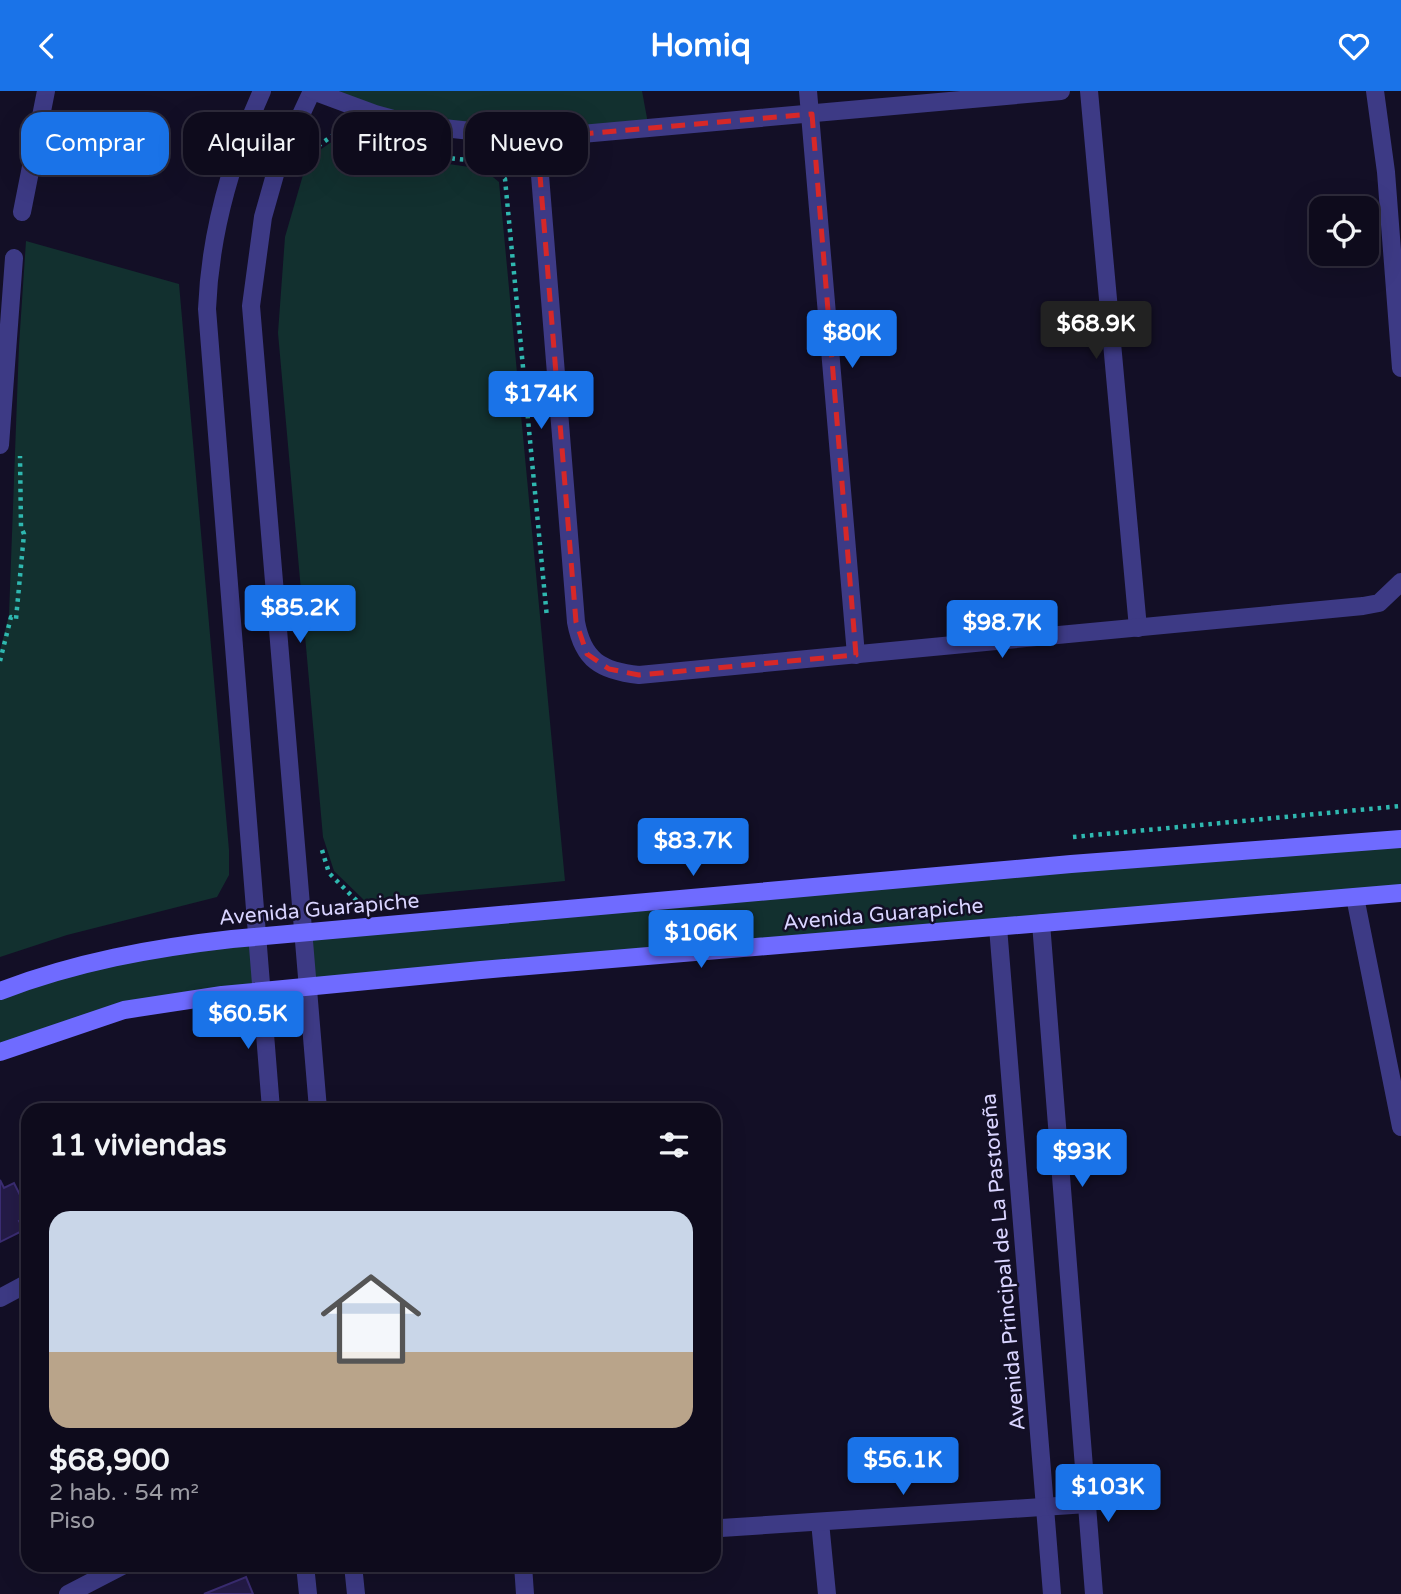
<!DOCTYPE html>
<html lang="es">
<head>
<meta charset="utf-8">
<style>
	body { margin:0; font-family:"Varela Round",sans-serif; background:#171425; color:#f1f3f6; height:100vh; display:flex; flex-direction:column; font-size:26px; white-space:nowrap }
	* { box-sizing:border-box; margin:0 }
	p { font-size:23px; color:#9b9ba3 }
	.icon { flex:none; width:38px; height:38px; fill:none; stroke:currentColor; stroke-width:2; stroke-linecap:round; stroke-linejoin:round }
	.map { position:relative; flex:1; overflow:hidden }
	.details { position:absolute; left:21px; top:1012px; width:700px; height:469px; display:flex; flex-direction:column; background:#0e0b1c; border-radius:21px; box-shadow:0 7px 28px #0002,0 0 0 2px #2e2b3b }
	.details>* { flex:none }
	.banner { position:absolute; left:21px; top:21px; width:700px; height:63px; display:flex; gap:14px }
	.buttons { position:absolute; left:1309px; top:105px; display:grid; gap:14px }
	.buttons a { display:grid; place-items:center; width:70px; height:70px; border-radius:14px; background:#0e0b1c; box-shadow:0 7px 28px #0002,0 0 0 2px #2e2b3b; font-size:35px }
	.price { position:absolute; translate:-50% -60px; padding:0 16px; border-radius:7px; background:#1a73e8; color:#fff; font-size:23px; line-height:46px; filter:drop-shadow(0 2px 4px #0008) }
	.price::after { content:''; position:absolute; left:50%; top:42px; width:21px; height:16px; margin-left:-10px; background:inherit; clip-path:polygon(0 0,100% 0,50% 100%) }
	.price.current { background:#222; color:#fff }
	ul { padding:0; list-style:none }
	li { display:grid; align-content:center; gap:14px; height:371px; padding:0 28px }
	li span { display:grid; place-items:center; height:217px; border-radius:21px; color:#555 }
	li>.icon { margin-inline-start:auto }
	span .icon { width:126px; height:126px; fill:#fffc; stroke-width:1 }
	li b { font-size:30px }
	h2 { display:flex; justify-content:space-between; align-items:center; height:84px; padding:0 28px; font-size:30px }
	.pill { padding:0 24px; border-radius:21px; background:#0e0b1c; box-shadow:0 7px 28px #0002,0 0 0 2px #2e2b3b; font-size:24px; line-height:63px }
	.pill.current { background:#1a73e8; color:#fff }
	header { display:flex; justify-content:space-between; align-items:center; height:91px; padding:0 28px; background:#1a73e8; color:#fff; font-size:32px; font-weight:700 }
	.map>svg:first-child { display:block }
	.green { fill:#12302f }
	.building { fill:#241b47; stroke:#3b2d73; stroke-width:2 }
	.lines { fill:none; stroke-linecap:round; stroke-linejoin:round }
	.path { stroke:#2fb8b0; stroke-width:4.5; stroke-dasharray:3.5 5; stroke-linecap:butt }
	.street { stroke:#3d3a85; stroke-width:18 }
	.secondary { stroke:#6f6bff; stroke-width:18 }
	.marked { fill:none; stroke:#d62828; stroke-width:5; stroke-dasharray:14 9; stroke-linejoin:round }
	.labels { text-anchor:middle; stroke-width:5; stroke-linejoin:round; paint-order:stroke }
	.street-label { font-size:21px; fill:#d9d4ff; stroke:#130f26 }
</style>
</head>
<body>
<header><svg class="icon" aria-label="back" viewBox="0 0 24 24"><path d="M15 5l-7 7 7 7"/></svg>Homiq<svg class="icon" aria-label="heart" viewBox="0 0 24 24"><path d="M12 20l-8-8c-3-5 5-10 8-4 3-6 11-1 8 4z"/></svg></header>
<div class="map">
<svg width="1401" height="1503" viewBox="0 0 1401 1503">
	<rect width="100%" height="100%" fill="#130f26"/>
	<g class="green">
		<path d="M 313,0 L 642,0 L 649,38 L 537,47 L 415,34 Z"/>
		<path d="M 333,50 L 359,51 L 394,65 L 483,78 L 499,91 L 565,790 L 364,809 L 334,780 L 323,746 L 278,242 L 285,146 L 303,84 L 314,63 Z"/>
		<path d="M 26,150 L 179,193 L 229,759 L 229,784 L 217,806 L 67,844 L 0,866 L 0,560 L 9,524 L 19,254 Z"/>
		<path d="M 1401,748 L 1401,802 L 308,895 L 304,841 Z"/>
		<path d="M 259,845 L 263,900 L 170,911 L 0,961 L 0,900 L 31,888 Z"/>
	</g>
	<g class="building">
		<path d="M 0,1089 L 4,1097 L 14,1092 L 28,1120 L 28,1125 L 19,1130 L 24,1139 L 0,1151 Z"/>
		<path d="M 246,1486 L 253,1503 L 204,1503 Z"/>
	</g>
	<g class="lines">
		<g class="path">
			<path d="M 385,53 L 448,67 L 487,71 L 505,88 L 547,527"/>
			<path d="M 311,60 L 332,45 L 361,44"/>
			<path d="M 0,570 L 11,526 L 16,528 L 24,443 L 21,436 L 20,365"/>
			<path d="M 1073,746 L 1401,715"/>
			<path d="M 322,759 L 329,782 L 361,814"/>
		</g>
		<g class="street">
			<path d="M 262,0 C 231,69 210,142 207,218 L 271,1018"/>
			<path d="M 312,0 L 278,73 L 263,126 L 251,215 L 318,1018"/>
			<path d="M 313,0 L 375,23 L 415,34 L 537,47 L 1061,0"/>
			<path d="M 808,0 L 856,564"/>
			<path d="M 1089,0 L 1138,537"/>
			<path d="M 1375,0 L 1386,81 L 1401,277"/>
			<path d="M 537,47 L 576,531 C 583,569 601,580 639,584 L 1363,515 L 1379,512 L 1401,491"/>
			<path d="M 22,121 L 46,0"/>
			<path d="M 0,354 L 14,167"/>
			<path d="M 1355,806 L 1401,1036"/>
			<path d="M 1041,832 L 1094,1503"/>
			<path d="M 998,836 L 1052,1503"/>
			<path d="M 0,1207 L 28,1192"/>
			<path d="M 820,1431 L 827,1503"/>
			<path d="M 721,1437 L 1087,1413"/>
			<path d="M 305,1474 L 308,1503"/>
			<path d="M 353,1474 L 356,1503"/>
			<path d="M 523,1474 L 525,1503"/>
			<path d="M 68,1503 L 124,1474"/>
		</g>
		<g class="secondary">
			<path d="M 0,900 C 76,871 152,857 232,848 L 1071,773 L 1401,748"/>
			<path d="M 0,961 L 124,919 L 222,904 L 481,879 L 1401,802"/>
		</g>
	</g>
	<path class="marked" d="M 812,23 L 856,564 L 639,584 L 609,578 L 587,563 L 576,531 L 537,47 Z"/>
	<g class="labels">
		<g class="street-label">
			<text transform="translate(319 818) rotate(-5)" y="7">Avenida Guarapiche</text>
			<text transform="translate(883 823) rotate(-5)" y="7">Avenida Guarapiche</text>
			<text transform="translate(1003 1171) rotate(-95)" y="7">Avenida Principal de La Pastoreña</text>
		</g>
	</g>
</svg>
<div class="buttons">
<a><svg class="icon" aria-label="locate" viewBox="0 0 24 24"><circle cx="12" cy="12" r="6"/><path d="M12 2v4M12 18v4M2 12h4M18 12h4"/></svg></a>
</div>
<b class="price current" style="left:1096px;top:270px">$68.9K</b>
<b class="price" style="left:852px;top:279px">$80K</b>
<b class="price" style="left:541px;top:340px">$174K</b>
<b class="price" style="left:300px;top:554px">$85.2K</b>
<b class="price" style="left:1002px;top:569px">$98.7K</b>
<b class="price" style="left:693px;top:787px">$83.7K</b>
<b class="price" style="left:701px;top:879px">$106K</b>
<b class="price" style="left:248px;top:960px">$60.5K</b>
<b class="price" style="left:1082px;top:1098px">$93K</b>
<b class="price" style="left:903px;top:1406px">$56.1K</b>
<b class="price" style="left:1108px;top:1433px">$103K</b>
<div class="banner">
<a class="pill current">Comprar</a>
<a class="pill">Alquilar</a>
<a class="pill">Filtros</a>
<a class="pill">Nuevo</a>
</div>
<section class="details">
<h2>11 viviendas<svg class="icon" aria-label="filters" viewBox="0 0 24 24"><path d="M4 7h16M4 17h16"/><circle cx="9" cy="7" r="2"/><circle cx="15" cy="17" r="2"/></svg></h2>
<ul>
<li><span style="background:linear-gradient(#c9d6e8 65%,#b9a48a 0)"><svg class="icon" aria-label="home" viewBox="0 0 24 24"><path d="M3 11l9-7 9 7M6 9v11h12V9"/></svg></span><div><b>$68,900</b><p>2 hab. · 54 m²</p><p>Piso</p></div></li>
</ul>
</section>
</div>
</body>
</html>
